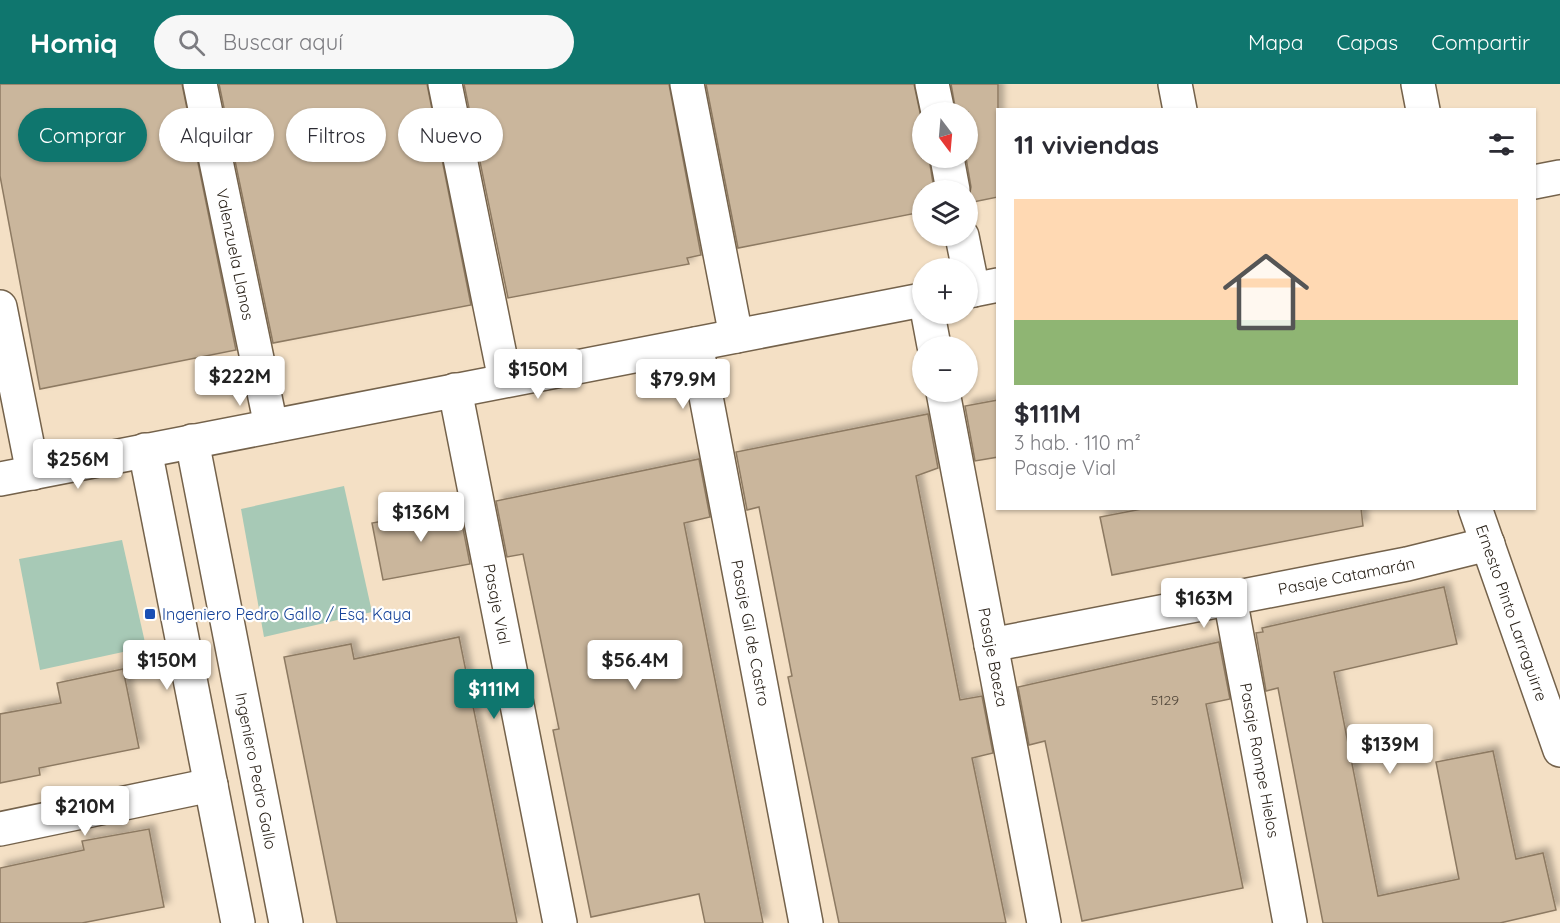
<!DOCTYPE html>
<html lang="es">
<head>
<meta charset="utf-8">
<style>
	body { margin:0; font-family:Quicksand,sans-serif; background:#f7f7f7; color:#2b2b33; height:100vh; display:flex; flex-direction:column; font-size:22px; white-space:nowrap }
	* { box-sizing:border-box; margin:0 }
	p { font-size:20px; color:#7c7c81 }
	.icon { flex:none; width:33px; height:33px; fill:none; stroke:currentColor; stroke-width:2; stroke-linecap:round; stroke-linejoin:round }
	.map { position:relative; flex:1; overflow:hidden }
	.side { position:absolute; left:996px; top:24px; width:540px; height:402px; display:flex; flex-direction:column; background:#fff; border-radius:0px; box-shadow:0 2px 4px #0004 }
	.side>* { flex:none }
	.banner { position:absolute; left:18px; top:24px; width:570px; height:54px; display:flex; gap:12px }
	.needle { width:39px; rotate:164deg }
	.fabs { position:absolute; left:912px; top:18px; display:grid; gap:12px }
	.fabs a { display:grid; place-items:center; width:66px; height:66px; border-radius:50%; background:#fff; box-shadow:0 2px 4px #0004; font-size:30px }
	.price { position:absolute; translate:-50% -51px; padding:0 14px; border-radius:6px; background:#fff; color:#222; font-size:20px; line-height:39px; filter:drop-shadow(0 2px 3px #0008) }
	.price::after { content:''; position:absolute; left:50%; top:36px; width:18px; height:14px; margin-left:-9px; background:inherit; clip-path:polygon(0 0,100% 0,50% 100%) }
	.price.on { background:#0f766e; color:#fff }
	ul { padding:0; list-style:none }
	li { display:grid; align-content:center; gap:12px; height:318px; padding:0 18px }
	li span { display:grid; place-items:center; height:186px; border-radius:0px; color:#555 }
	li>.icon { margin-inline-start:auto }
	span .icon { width:108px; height:108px; fill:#fffc; stroke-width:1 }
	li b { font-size:26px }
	h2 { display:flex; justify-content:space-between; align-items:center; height:72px; padding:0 18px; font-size:26px }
	.chip { padding:0 21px; border-radius:27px; background:#fff; box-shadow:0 2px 4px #0004; font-size:21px; line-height:54px }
	.chip.on { background:#0f766e; color:#fff }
	header { display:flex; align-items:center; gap:36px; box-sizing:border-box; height:84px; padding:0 30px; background:#0f766e; color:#fff }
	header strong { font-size:28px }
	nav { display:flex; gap:33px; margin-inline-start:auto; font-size:21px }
	.search { width:420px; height:54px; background:#f7f7f7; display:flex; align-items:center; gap:15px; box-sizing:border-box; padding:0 21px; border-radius:33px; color:#7c7c81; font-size:22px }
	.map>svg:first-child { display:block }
	.green { fill:#a7c9b6 }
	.building { fill:#cab69c; stroke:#8d7a62; stroke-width:1.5; filter:url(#shadow) }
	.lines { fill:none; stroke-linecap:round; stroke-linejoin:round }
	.minor-casing { stroke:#74624b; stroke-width:36 }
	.tertiary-casing { stroke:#74624b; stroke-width:36 }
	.minor { stroke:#fff; stroke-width:33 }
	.tertiary { stroke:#fff; stroke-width:33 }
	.transit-dot { fill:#1a4fb4; stroke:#fff; stroke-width:2 }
	.labels { text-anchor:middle; stroke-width:4.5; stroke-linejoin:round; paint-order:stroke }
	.number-label { font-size:14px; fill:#514639 }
	.street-label { font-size:16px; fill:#292118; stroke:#fff }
	.transit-label { font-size:16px; fill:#164399; stroke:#fff; text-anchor:start }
</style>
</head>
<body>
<header>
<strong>Homiq</strong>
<div class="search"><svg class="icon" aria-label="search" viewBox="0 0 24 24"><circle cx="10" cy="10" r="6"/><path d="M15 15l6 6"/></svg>Buscar aquí</div>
<nav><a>Mapa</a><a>Capas</a><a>Compartir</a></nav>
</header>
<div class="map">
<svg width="1560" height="839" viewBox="0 0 1560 839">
	<defs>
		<filter id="shadow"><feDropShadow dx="5.5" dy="-5.5" stdDeviation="3" flood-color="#0004"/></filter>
	</defs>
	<rect width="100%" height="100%" fill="#f4e0c5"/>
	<g class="green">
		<path d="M 344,402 L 372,528 L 264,553 L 241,425 Z"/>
		<path d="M 122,456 L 146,563 L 40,586 L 19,475 Z"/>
	</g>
	<g class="building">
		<path d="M 0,0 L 182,0 L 236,266 L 40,305 L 0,92 Z"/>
		<path d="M 219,0 L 427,0 L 471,221 L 273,259 Z"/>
		<path d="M 464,0 L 669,0 L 701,171 L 687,174 L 689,180 L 508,214 Z"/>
		<path d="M 706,0 L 914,0 L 922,38 L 922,74 L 929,74 L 934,106 L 922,106 L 922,128 L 738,164 Z"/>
		<path d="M 951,0 L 998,0 L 998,113 L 968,119 L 971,103 L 966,74 L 968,28 L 956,28 Z"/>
		<path d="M 998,316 L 998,373 L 975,377 L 965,322 Z"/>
		<path d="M 928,330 L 938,384 L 916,392 L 960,616 L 982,612 L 993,669 L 972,674 L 1006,839 L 839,839 L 796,632 L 788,593 L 792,592 L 759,423 L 747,426 L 736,368 Z"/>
		<path d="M 699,375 L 710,433 L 684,439 L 763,839 L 705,839 L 699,810 L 591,833 L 553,646 L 559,645 L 523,470 L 507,473 L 496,417 Z"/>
		<path d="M 452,424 L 459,424 L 470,480 L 383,496 L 372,439 Z"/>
		<path d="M 1147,424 L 1361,424 L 1363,442 L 1112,491 L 1100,433 Z"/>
		<path d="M 1444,503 L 1457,560 L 1334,588 L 1378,812 L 1459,795 L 1436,678 L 1493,667 L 1516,775 L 1543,769 L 1556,826 L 1500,839 L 1323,839 L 1278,604 L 1266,607 L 1256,549 L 1263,548 L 1262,544 Z"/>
		<path d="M 459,553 L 517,839 L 337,839 L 284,573 L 351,560 L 354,575 Z"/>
		<path d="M 1219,558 L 1230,615 L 1206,620 L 1243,804 L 1082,837 L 1045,657 L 1029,661 L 1018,603 Z"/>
		<path d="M 123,585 L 139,664 L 39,684 L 40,691 L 0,699 L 0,630 L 61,619 L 57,599 Z"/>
		<path d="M 149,745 L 164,823 L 82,839 L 0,839 L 0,784 L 84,766 L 82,757 Z"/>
	</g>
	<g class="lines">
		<defs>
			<g id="minor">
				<path id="s1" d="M 200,0 L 271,342"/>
				<path d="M 445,0 L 505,296"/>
				<path d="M 687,0 L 736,252"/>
				<path d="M 932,0 L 938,28"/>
				<path d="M 1175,0 L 1180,26"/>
				<path d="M 1418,0 L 1423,26"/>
				<path d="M 947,74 L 953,106"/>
				<path d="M 962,152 L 973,206"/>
				<path d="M 0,223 L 33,389"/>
				<path d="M 928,230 L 934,262"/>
				<path id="s2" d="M 696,260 L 806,839"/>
				<path id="s3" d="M 455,306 L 560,839"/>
				<path id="s4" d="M 943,308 L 1044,839"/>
				<path id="s5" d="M 192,357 L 286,839"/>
				<path d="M 145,366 L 238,839"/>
				<path id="s6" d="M 1475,424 L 1560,666"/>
				<path id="s7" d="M 1230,514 L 1290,839"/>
				<path id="s8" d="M 991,561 L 1407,480 L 1488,460"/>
				<path d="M 0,745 L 211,701"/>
			</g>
			<g id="tertiary">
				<path d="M 1534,98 L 1560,93"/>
				<path d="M 968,207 L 998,201"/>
				<path d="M 0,395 L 922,216"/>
			</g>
		</defs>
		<use href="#minor" class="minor-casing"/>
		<use href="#tertiary" class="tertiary-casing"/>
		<use href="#minor" class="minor"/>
		<use href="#tertiary" class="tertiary"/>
	</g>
	<rect class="transit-dot" x="144" y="524" width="12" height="12" rx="3"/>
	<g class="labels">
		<g class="number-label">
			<text x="1165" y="621">5129</text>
		</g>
		<g class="street-label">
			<text dy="6" stroke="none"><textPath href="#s1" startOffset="174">Valenzuela Llanos</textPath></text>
			<text dy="6" stroke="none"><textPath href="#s8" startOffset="362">Pasaje Catamarán</textPath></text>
			<text dy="6" stroke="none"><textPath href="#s3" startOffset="218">Pasaje Vial</textPath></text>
			<text dy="6" stroke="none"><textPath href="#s6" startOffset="111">Ernesto Pinto Larraguirre</textPath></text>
			<text dy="6" stroke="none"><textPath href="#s2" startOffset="294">Pasaje Gil de Castro</textPath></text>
			<text dy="6" stroke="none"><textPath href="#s4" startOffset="270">Pasaje Baeza</textPath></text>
			<text dy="6" stroke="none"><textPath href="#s7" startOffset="165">Pasaje Rompe Hielos</textPath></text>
			<text dy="6" stroke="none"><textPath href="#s5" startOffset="336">Ingeniero Pedro Gallo</textPath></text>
		</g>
		<g class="transit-label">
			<text x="162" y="536">Ingeniero Pedro Gallo / Esq. Kaya</text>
		</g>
	</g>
</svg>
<div class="fabs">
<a><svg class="needle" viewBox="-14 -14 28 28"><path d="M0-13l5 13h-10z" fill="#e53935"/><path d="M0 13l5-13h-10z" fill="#7c7c81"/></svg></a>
<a><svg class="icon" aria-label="layers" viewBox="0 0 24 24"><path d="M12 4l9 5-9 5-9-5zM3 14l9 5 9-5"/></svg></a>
<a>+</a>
<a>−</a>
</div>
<b class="price" style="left:538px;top:316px">$150M</b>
<b class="price" style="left:240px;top:323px">$222M</b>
<b class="price" style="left:683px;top:326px">$79.9M</b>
<b class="price" style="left:78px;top:406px">$256M</b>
<b class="price" style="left:421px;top:459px">$136M</b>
<b class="price" style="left:1204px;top:545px">$163M</b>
<b class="price" style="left:167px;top:607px">$150M</b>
<b class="price" style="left:635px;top:607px">$56.4M</b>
<b class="price on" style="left:494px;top:636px">$111M</b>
<b class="price" style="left:1390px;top:691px">$139M</b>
<b class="price" style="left:85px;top:753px">$210M</b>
<div class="banner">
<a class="chip on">Comprar</a>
<a class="chip">Alquilar</a>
<a class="chip">Filtros</a>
<a class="chip">Nuevo</a>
</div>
<section class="side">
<h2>11 viviendas<svg class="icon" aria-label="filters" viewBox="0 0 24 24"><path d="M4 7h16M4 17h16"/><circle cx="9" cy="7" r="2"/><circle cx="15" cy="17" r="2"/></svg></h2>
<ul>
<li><span style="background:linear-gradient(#ffd9b3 65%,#8fb573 0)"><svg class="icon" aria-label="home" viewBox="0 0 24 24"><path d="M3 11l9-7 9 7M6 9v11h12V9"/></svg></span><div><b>$111M</b><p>3 hab. · 110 m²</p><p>Pasaje Vial</p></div></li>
</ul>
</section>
</div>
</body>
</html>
